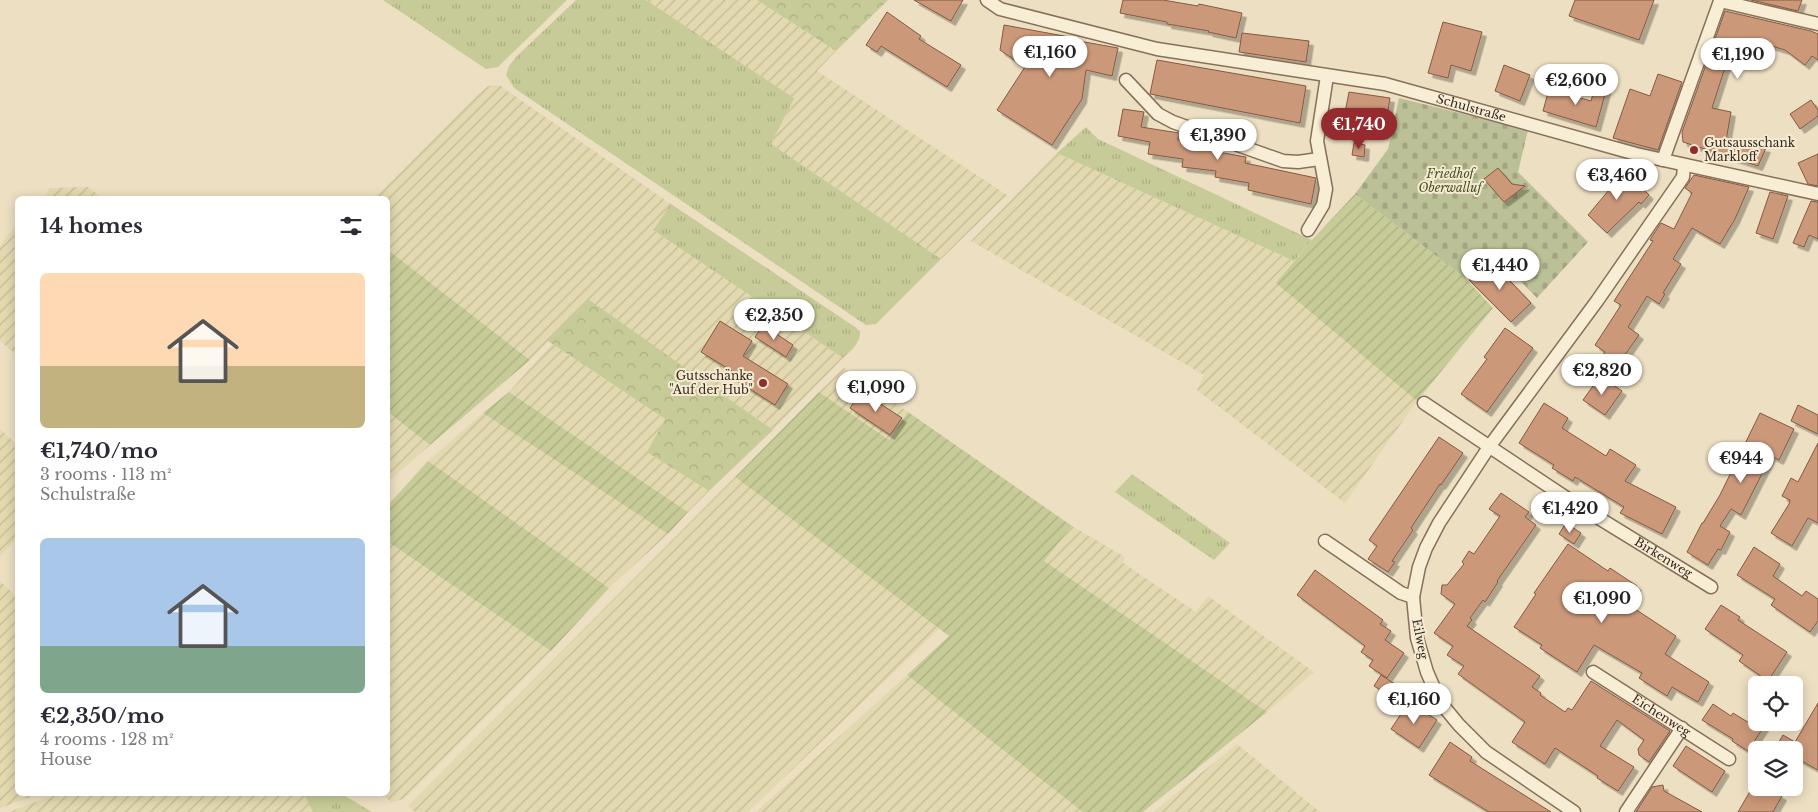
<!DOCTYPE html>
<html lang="en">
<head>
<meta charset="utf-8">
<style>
	body { margin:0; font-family:"Libre Baskerville",serif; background:#f7f7f7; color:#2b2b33; height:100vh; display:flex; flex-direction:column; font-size:19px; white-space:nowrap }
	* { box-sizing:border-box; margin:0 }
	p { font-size:16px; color:#7c7c81 }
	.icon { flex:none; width:28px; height:28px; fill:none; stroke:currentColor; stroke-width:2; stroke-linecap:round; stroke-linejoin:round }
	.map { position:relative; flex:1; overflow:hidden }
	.side { position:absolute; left:15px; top:196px; width:375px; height:600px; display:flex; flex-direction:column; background:#fff; border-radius:8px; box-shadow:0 2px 12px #0003 }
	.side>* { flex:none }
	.controls { position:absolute; left:1748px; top:676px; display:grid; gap:10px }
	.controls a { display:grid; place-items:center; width:55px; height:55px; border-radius:8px; background:#fff; box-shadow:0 2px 12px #0003; font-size:25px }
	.price { position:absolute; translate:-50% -42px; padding:0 11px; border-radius:18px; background:#fff; color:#222; font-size:16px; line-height:32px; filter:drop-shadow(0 1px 2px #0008) }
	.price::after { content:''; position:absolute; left:50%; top:30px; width:15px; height:11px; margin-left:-8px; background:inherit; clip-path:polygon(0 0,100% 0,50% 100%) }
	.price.current { background:#952b2f; color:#fff }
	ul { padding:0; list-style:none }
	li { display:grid; align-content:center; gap:10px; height:265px; padding:0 25px }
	li span { display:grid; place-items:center; height:155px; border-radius:8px; color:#555 }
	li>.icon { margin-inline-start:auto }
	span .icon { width:90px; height:90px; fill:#fffc; stroke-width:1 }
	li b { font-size:21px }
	h2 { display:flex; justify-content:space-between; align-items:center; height:60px; padding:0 25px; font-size:21px }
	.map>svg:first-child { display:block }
	.farmland { fill:url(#farmland-furrows) }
	.grass { fill:url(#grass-tufts) }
	.forest { fill:url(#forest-crowns) }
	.cemetery { fill:url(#cemetery-stones) }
	.garden { fill:url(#garden-furrows) }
	.building { fill:#cb9879; stroke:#855940; filter:url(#shadow) }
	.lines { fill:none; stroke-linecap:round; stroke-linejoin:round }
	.minor-casing { stroke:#87705a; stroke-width:15 }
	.minor { stroke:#f8edd5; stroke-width:12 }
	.poi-dot { fill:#952b2f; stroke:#f5ead2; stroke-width:2 }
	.labels { text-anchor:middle; stroke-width:4; stroke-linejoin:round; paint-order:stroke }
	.street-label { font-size:12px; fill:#37291e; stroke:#f5ead2 }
	.poi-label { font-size:12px; fill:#37291e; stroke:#f5ead2; text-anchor:start }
	.park-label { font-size:12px; font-style:italic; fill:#495325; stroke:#f5ead2 }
</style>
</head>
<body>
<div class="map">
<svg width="1818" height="812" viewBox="0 0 1818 812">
	<defs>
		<pattern id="farmland-furrows" width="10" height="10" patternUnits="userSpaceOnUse" patternTransform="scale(1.25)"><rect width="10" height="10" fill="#e3d9b0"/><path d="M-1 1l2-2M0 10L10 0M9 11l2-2" fill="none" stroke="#c3ba97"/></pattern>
		<pattern id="grass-tufts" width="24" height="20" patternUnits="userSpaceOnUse" patternTransform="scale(1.25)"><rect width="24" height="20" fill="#c6cb97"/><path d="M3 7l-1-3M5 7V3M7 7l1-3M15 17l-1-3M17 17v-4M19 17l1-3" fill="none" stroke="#abae82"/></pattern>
		<pattern id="forest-crowns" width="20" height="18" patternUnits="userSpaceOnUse" patternTransform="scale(1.25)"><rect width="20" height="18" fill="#c6cb97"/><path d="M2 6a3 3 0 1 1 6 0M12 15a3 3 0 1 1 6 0" fill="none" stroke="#abae82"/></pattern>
		<pattern id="cemetery-stones" width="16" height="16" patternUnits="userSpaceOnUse" patternTransform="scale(1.25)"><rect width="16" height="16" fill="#bcc096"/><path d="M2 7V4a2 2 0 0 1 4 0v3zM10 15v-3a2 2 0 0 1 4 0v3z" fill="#a2a581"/></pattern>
		<pattern id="garden-furrows" width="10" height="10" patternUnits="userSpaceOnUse" patternTransform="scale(1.25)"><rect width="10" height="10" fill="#c6cb97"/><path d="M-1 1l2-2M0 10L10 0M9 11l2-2" fill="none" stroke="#abae82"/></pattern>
		<filter id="shadow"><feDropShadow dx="4.5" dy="4.5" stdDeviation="0" flood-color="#0004"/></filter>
	</defs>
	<rect width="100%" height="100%" fill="#eddfc2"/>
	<g class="farmland">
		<path d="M 646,0 L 757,0 L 836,51 L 817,71 L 1007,195 L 941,259 L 771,144 L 794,98 Z"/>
		<path d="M 493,85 L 501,86 L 509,92 L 671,204 L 653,230 L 843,358 L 773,430 L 588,300 L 530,360 L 388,250 L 388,199 L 374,199 L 473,99 L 488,86 Z"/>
		<path d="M 1057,153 L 1294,261 L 1277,283 L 1417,401 L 1345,503 L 1197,390 L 1204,375 L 971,241 Z"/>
		<path d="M 88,187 L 103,199 L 44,199 L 50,188 Z"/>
		<path d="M 17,223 L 17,355 L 0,341 L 0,246 Z"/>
		<path d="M 552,344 L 665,419 L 648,452 L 709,491 L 688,512 L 509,392 Z"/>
		<path d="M 844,368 L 908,412 L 889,440 L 819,392 Z"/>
		<path d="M 388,412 L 430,445 L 388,482 Z"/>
		<path d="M 483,413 L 668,534 L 609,588 L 428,461 Z"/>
		<path d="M 0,429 L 17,445 L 18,537 L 0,557 Z"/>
		<path d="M 735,477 L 939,629 L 748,812 L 415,812 L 408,806 Z"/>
		<path d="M 1072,526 L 1125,557 L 1123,563 L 1196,612 L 1208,596 L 1314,672 L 1267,712 L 1043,561 Z"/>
		<path d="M 388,542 L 551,651 L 408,795 L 403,799 L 390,803 L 388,799 L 376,794 L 388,794 Z"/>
		<path d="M 0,581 L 17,597 L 18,794 L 39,794 L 0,808 Z"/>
		<path d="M 907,675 L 1083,812 L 756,812 Z"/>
		<path d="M 1237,744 L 1320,812 L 1153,812 Z"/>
		<path d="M 57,794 L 304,794 L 313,812 L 9,812 Z"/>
	</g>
	<g class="grass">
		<path d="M 383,0 L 567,0 L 498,67 L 486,69 Z"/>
		<path d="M 576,0 L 646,0 L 794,98 L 771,144 L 941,259 L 876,324 L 866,325 L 514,88 L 506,75 L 509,66 L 517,56 Z"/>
		<path d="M 1086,127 L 1098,139 L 1312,240 L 1294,261 L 1057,153 Z"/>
		<path d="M 671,204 L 855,327 L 860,331 C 861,343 851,350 843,358 L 653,230 Z"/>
		<path d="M 1132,474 L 1230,543 L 1214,560 L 1115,492 Z"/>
		<path d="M 304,794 L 342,794 L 372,812 L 313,812 Z"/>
	</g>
	<g class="forest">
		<path d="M 757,0 L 888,0 L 836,51 Z"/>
		<path d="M 588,299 L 773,430 L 709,491 L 647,452 L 665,419 L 548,341 Z"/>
	</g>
	<path class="cemetery" d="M 1399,98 L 1528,130 L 1518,172 L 1588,242 L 1537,298 L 1491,251 L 1465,278 L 1355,194 L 1388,149 Z"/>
	<g class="garden">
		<path d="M 1355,194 L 1465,278 L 1493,308 L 1417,401 L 1276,283 L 1312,240 Z"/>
		<path d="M 388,250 L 530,360 L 430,445 L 388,412 Z"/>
		<path d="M 509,392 L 688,512 L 668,534 L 483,413 Z"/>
		<path d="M 819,392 L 889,440 L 908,412 L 1072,526 L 1044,561 L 1267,712 L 1143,812 L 1083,812 L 907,675 L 949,636 L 735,477 Z"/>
		<path d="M 428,461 L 609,588 L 551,651 L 388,542 L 388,505 Z"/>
	</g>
	<g class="building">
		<path d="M 914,0 L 963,0 L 951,21 Z"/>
		<path d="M 1123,0 L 1163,0 L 1198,6 L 1199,4 L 1242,13 L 1236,38 L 1208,32 L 1209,31 L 1167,24 L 1167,22 L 1120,13 Z"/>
		<path d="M 1575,0 L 1654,0 L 1639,40 L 1569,16 Z"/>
		<path d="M 1751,0 L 1802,0 L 1798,11 Z"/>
		<path d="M 1725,11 L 1811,31 L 1818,34 L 1818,60 L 1812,56 L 1805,65 L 1785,50 L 1748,39 L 1744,52 L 1731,49 L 1712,108 L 1731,112 L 1726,141 L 1766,148 L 1758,166 L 1683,142 L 1682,132 Z"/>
		<path d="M 887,12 L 921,36 L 919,39 L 961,65 L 947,87 L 881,46 L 877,52 L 866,45 Z"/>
		<path d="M 1443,22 L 1482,32 L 1471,71 L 1451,65 L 1448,78 L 1428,73 Z"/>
		<path d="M 1004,25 L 1080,39 L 1079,41 L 1118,48 L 1112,76 L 1086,70 L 1082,99 L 1052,145 L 997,110 L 1025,67 L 1000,50 Z"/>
		<path d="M 1242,33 L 1309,41 L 1306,62 L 1239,52 Z"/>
		<path d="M 1157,60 L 1306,86 L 1300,123 L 1150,94 Z"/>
		<path d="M 1504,65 L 1530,75 L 1520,101 L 1495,91 Z"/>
		<path d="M 1658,74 L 1682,82 L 1658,150 L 1613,138 L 1630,89 L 1650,96 Z"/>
		<path d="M 1596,84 L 1607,87 L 1596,127 L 1543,111 L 1549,89 L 1591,101 Z"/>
		<path d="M 1349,92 L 1390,98 L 1384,135 L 1366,132 L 1367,122 L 1344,118 Z"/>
		<path d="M 1811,100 L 1818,110 L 1818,116 L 1800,129 L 1790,114 Z"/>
		<path d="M 1123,109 L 1144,112 L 1141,127 L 1179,133 L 1178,140 L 1212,145 L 1212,151 L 1246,157 L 1245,163 L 1316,178 L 1311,204 L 1248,190 L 1249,183 L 1215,177 L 1216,171 L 1182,167 L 1183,159 L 1148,154 L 1150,142 L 1118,136 Z"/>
		<path d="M 1354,143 L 1365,145 L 1364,157 L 1352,155 Z"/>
		<path d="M 1818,154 L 1818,186 L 1808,184 L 1798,163 Z"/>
		<path d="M 1498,168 L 1512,184 L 1525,186 L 1504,202 L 1484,179 Z"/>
		<path d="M 1602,174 L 1608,174 L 1621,183 L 1630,177 L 1646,179 L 1639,185 L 1649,195 L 1641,204 L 1639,202 L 1607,233 L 1588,215 L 1609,190 L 1599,183 L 1599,178 Z"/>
		<path d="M 1694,175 L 1749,187 L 1735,219 L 1720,244 L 1692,228 L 1673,259 L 1681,264 L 1663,293 L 1665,294 L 1659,304 L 1647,296 L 1628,327 L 1639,335 L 1617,366 L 1602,356 L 1605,352 L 1595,345 L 1621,305 L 1614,301 L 1653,241 L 1650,240 L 1653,235 L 1661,223 L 1674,229 L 1692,193 L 1685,188 Z"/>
		<path d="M 1770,192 L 1788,196 L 1773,239 L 1756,233 Z"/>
		<path d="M 1811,201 L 1818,202 L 1818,239 L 1809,235 L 1804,247 L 1793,243 Z"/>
		<path d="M 1490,260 L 1531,303 L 1511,322 L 1469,280 Z"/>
		<path d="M 720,321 L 752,341 L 743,356 L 788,384 L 775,405 L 737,381 L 740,376 L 701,352 Z"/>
		<path d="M 763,325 L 793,345 L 786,357 L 755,337 Z"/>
		<path d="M 1505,328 L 1533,348 L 1487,412 L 1461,394 L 1487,359 L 1484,357 Z"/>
		<path d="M 1600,376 L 1622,391 L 1605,415 L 1583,400 Z"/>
		<path d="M 861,391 L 902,418 L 890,435 L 850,408 Z"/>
		<path d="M 1544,403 L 1568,418 L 1562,428 L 1606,456 L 1610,449 L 1636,465 L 1625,481 L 1676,507 L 1662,534 L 1620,513 L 1624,507 L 1575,477 L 1573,481 L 1552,468 L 1554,465 L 1519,443 Z"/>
		<path d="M 1798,405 L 1818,415 L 1818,434 L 1791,421 Z"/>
		<path d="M 1760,413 L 1794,429 L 1779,460 L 1771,456 L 1741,515 L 1731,509 L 1720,526 L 1730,532 L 1721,550 L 1718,549 L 1708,565 L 1687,552 L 1702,523 L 1703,523 L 1720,495 Z"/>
		<path d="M 1439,437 L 1463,453 L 1441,485 L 1440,484 L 1411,528 L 1413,530 L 1392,561 L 1395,562 L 1388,572 L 1368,559 L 1377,546 L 1369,540 Z"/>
		<path d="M 1818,443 L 1818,523 L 1808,518 L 1792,546 L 1771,533 L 1789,504 L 1790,500 L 1782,496 L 1791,478 L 1798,482 Z"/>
		<path d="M 1501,493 L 1529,512 L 1525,517 L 1536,525 L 1497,581 L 1498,582 L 1485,602 L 1483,600 L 1470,618 L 1472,620 L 1467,626 L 1540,676 L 1532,687 L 1541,693 L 1540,695 L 1565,712 L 1568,708 L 1572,710 L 1591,681 L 1670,731 L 1649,762 L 1639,755 L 1638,749 L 1644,740 L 1617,720 L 1600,746 L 1634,767 L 1618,791 L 1597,778 L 1598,776 L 1555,748 L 1545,764 L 1512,742 L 1525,722 L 1458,674 L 1464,666 L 1447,655 L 1453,646 L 1434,633 L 1455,604 L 1441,594 L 1442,585 L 1447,585 L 1464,564 L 1462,562 L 1469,551 L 1474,554 L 1500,516 L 1489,509 Z"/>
		<path d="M 1566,523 L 1581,533 L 1574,544 L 1559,534 Z"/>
		<path d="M 1568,544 L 1608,571 L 1610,568 L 1637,586 L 1626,603 L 1676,636 L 1665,654 L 1709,682 L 1698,702 L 1672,687 L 1667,696 L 1639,678 L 1642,673 L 1594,645 L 1577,672 L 1540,648 L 1542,645 L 1514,627 L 1536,594 L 1534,593 Z"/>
		<path d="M 1754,547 L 1780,564 L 1773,576 L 1802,596 L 1806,591 L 1818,599 L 1818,621 L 1810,632 L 1771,605 L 1775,599 L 1737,575 Z"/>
		<path d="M 1315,570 L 1383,620 L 1380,624 L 1391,631 L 1385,640 L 1404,653 L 1387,678 L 1369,666 L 1373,660 L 1361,652 L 1365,646 L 1297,595 Z"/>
		<path d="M 1721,605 L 1740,617 L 1738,620 L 1787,652 L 1768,681 L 1739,661 L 1743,655 L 1705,629 Z"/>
		<path d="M 1381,675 L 1413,696 L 1405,706 L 1374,686 Z"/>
		<path d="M 1409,702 L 1437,720 L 1419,748 L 1391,729 Z"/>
		<path d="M 1818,703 L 1818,770 L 1794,757 L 1794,750 L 1774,750 L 1783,735 L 1795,742 Z"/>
		<path d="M 1713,704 L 1731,716 L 1733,713 L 1751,724 L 1755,719 L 1756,722 L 1765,725 L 1748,751 L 1732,741 L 1733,739 L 1702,720 Z"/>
		<path d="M 1450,742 L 1472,757 L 1470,761 L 1551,812 L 1489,812 L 1429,775 Z"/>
		<path d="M 1686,746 L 1725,771 L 1712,792 L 1673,766 Z"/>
		<path d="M 1663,785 L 1664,791 L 1702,812 L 1636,812 L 1652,787 Z"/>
		<path d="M 1752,788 L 1768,788 L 1782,796 L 1773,812 L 1738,812 Z"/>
	</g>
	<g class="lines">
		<defs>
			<g id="minor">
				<path id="s1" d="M 987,0 L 1000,9 L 1157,49 L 1385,84 L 1636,154 L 1818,194"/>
				<path d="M 1126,80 L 1158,114 L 1173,122 L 1283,161 L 1298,162 L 1319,159"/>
				<path d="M 1663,160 L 1720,1 L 1818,24"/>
				<path d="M 1308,230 L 1323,205 L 1326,189 L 1317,141 L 1327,76"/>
				<path id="s2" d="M 1424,403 L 1571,501 L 1711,587"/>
				<path d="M 1325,541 L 1401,593 L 1413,597"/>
				<path id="s3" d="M 1593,672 L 1729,759"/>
				<path d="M 1574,812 L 1486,752 L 1459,725 L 1440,702 L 1427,672 L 1417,638 L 1413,597 L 1419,567 L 1426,548 L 1439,523 L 1489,447 L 1597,301 L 1683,177 L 1684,166"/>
				<path d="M 1626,812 L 1682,728"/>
			</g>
		</defs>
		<use href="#minor" class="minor-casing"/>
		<use href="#minor" class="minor"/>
	</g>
	<g class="poi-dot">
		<circle cx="1694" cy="150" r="5"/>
		<circle cx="763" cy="383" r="5"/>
	</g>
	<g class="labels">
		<g class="street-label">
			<text dy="4" stroke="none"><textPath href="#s1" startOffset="498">Schulstraße</textPath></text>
			<text dy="4" stroke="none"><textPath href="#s2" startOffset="285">Birkenweg</textPath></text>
			<text transform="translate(1420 639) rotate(79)" y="4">Eilweg</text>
			<text dy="4" stroke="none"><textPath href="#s3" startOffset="81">Eichenweg</textPath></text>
		</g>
		<g class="poi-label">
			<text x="1704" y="147">Gutsausschank<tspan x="1704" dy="14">Markloff</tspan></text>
			<text x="753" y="380" text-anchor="end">Gutsschänke<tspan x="753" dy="14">"Auf der Hub"</tspan></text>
		</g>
		<g class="park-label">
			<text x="1450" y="178">Friedhof<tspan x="1450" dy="14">Oberwalluf</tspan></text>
		</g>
	</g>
</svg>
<div class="controls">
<a><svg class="icon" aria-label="locate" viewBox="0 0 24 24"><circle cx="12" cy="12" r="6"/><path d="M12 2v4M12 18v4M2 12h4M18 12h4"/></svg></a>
<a><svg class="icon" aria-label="layers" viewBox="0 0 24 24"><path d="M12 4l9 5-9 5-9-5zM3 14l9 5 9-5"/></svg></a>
</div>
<b class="price" style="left:1050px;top:78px">€1,160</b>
<b class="price" style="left:1738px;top:80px">€1,190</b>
<b class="price" style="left:1576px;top:106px">€2,600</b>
<b class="price current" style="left:1359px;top:150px">€1,740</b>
<b class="price" style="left:1218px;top:161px">€1,390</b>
<b class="price" style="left:1617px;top:201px">€3,460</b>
<b class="price" style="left:1500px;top:291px">€1,440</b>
<b class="price" style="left:774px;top:341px">€2,350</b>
<b class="price" style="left:1602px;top:396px">€2,820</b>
<b class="price" style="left:876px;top:413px">€1,090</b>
<b class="price" style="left:1741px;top:484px">€944</b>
<b class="price" style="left:1570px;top:534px">€1,420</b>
<b class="price" style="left:1602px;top:624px">€1,090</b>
<b class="price" style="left:1414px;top:725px">€1,160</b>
<section class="side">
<h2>14 homes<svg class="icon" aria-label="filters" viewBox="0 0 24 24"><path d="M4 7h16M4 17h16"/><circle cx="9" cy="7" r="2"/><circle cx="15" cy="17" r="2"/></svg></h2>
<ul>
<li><span style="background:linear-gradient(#ffd9b3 60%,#c2b280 0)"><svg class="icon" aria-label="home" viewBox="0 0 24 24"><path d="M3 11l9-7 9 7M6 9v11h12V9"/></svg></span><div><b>€1,740/mo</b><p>3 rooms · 113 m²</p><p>Schulstraße</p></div></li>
<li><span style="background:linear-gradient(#a9c7e8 70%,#7fa58c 0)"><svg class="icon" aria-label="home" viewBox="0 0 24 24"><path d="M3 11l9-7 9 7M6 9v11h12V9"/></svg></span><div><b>€2,350/mo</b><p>4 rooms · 128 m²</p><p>House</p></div></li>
</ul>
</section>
</div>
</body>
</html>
